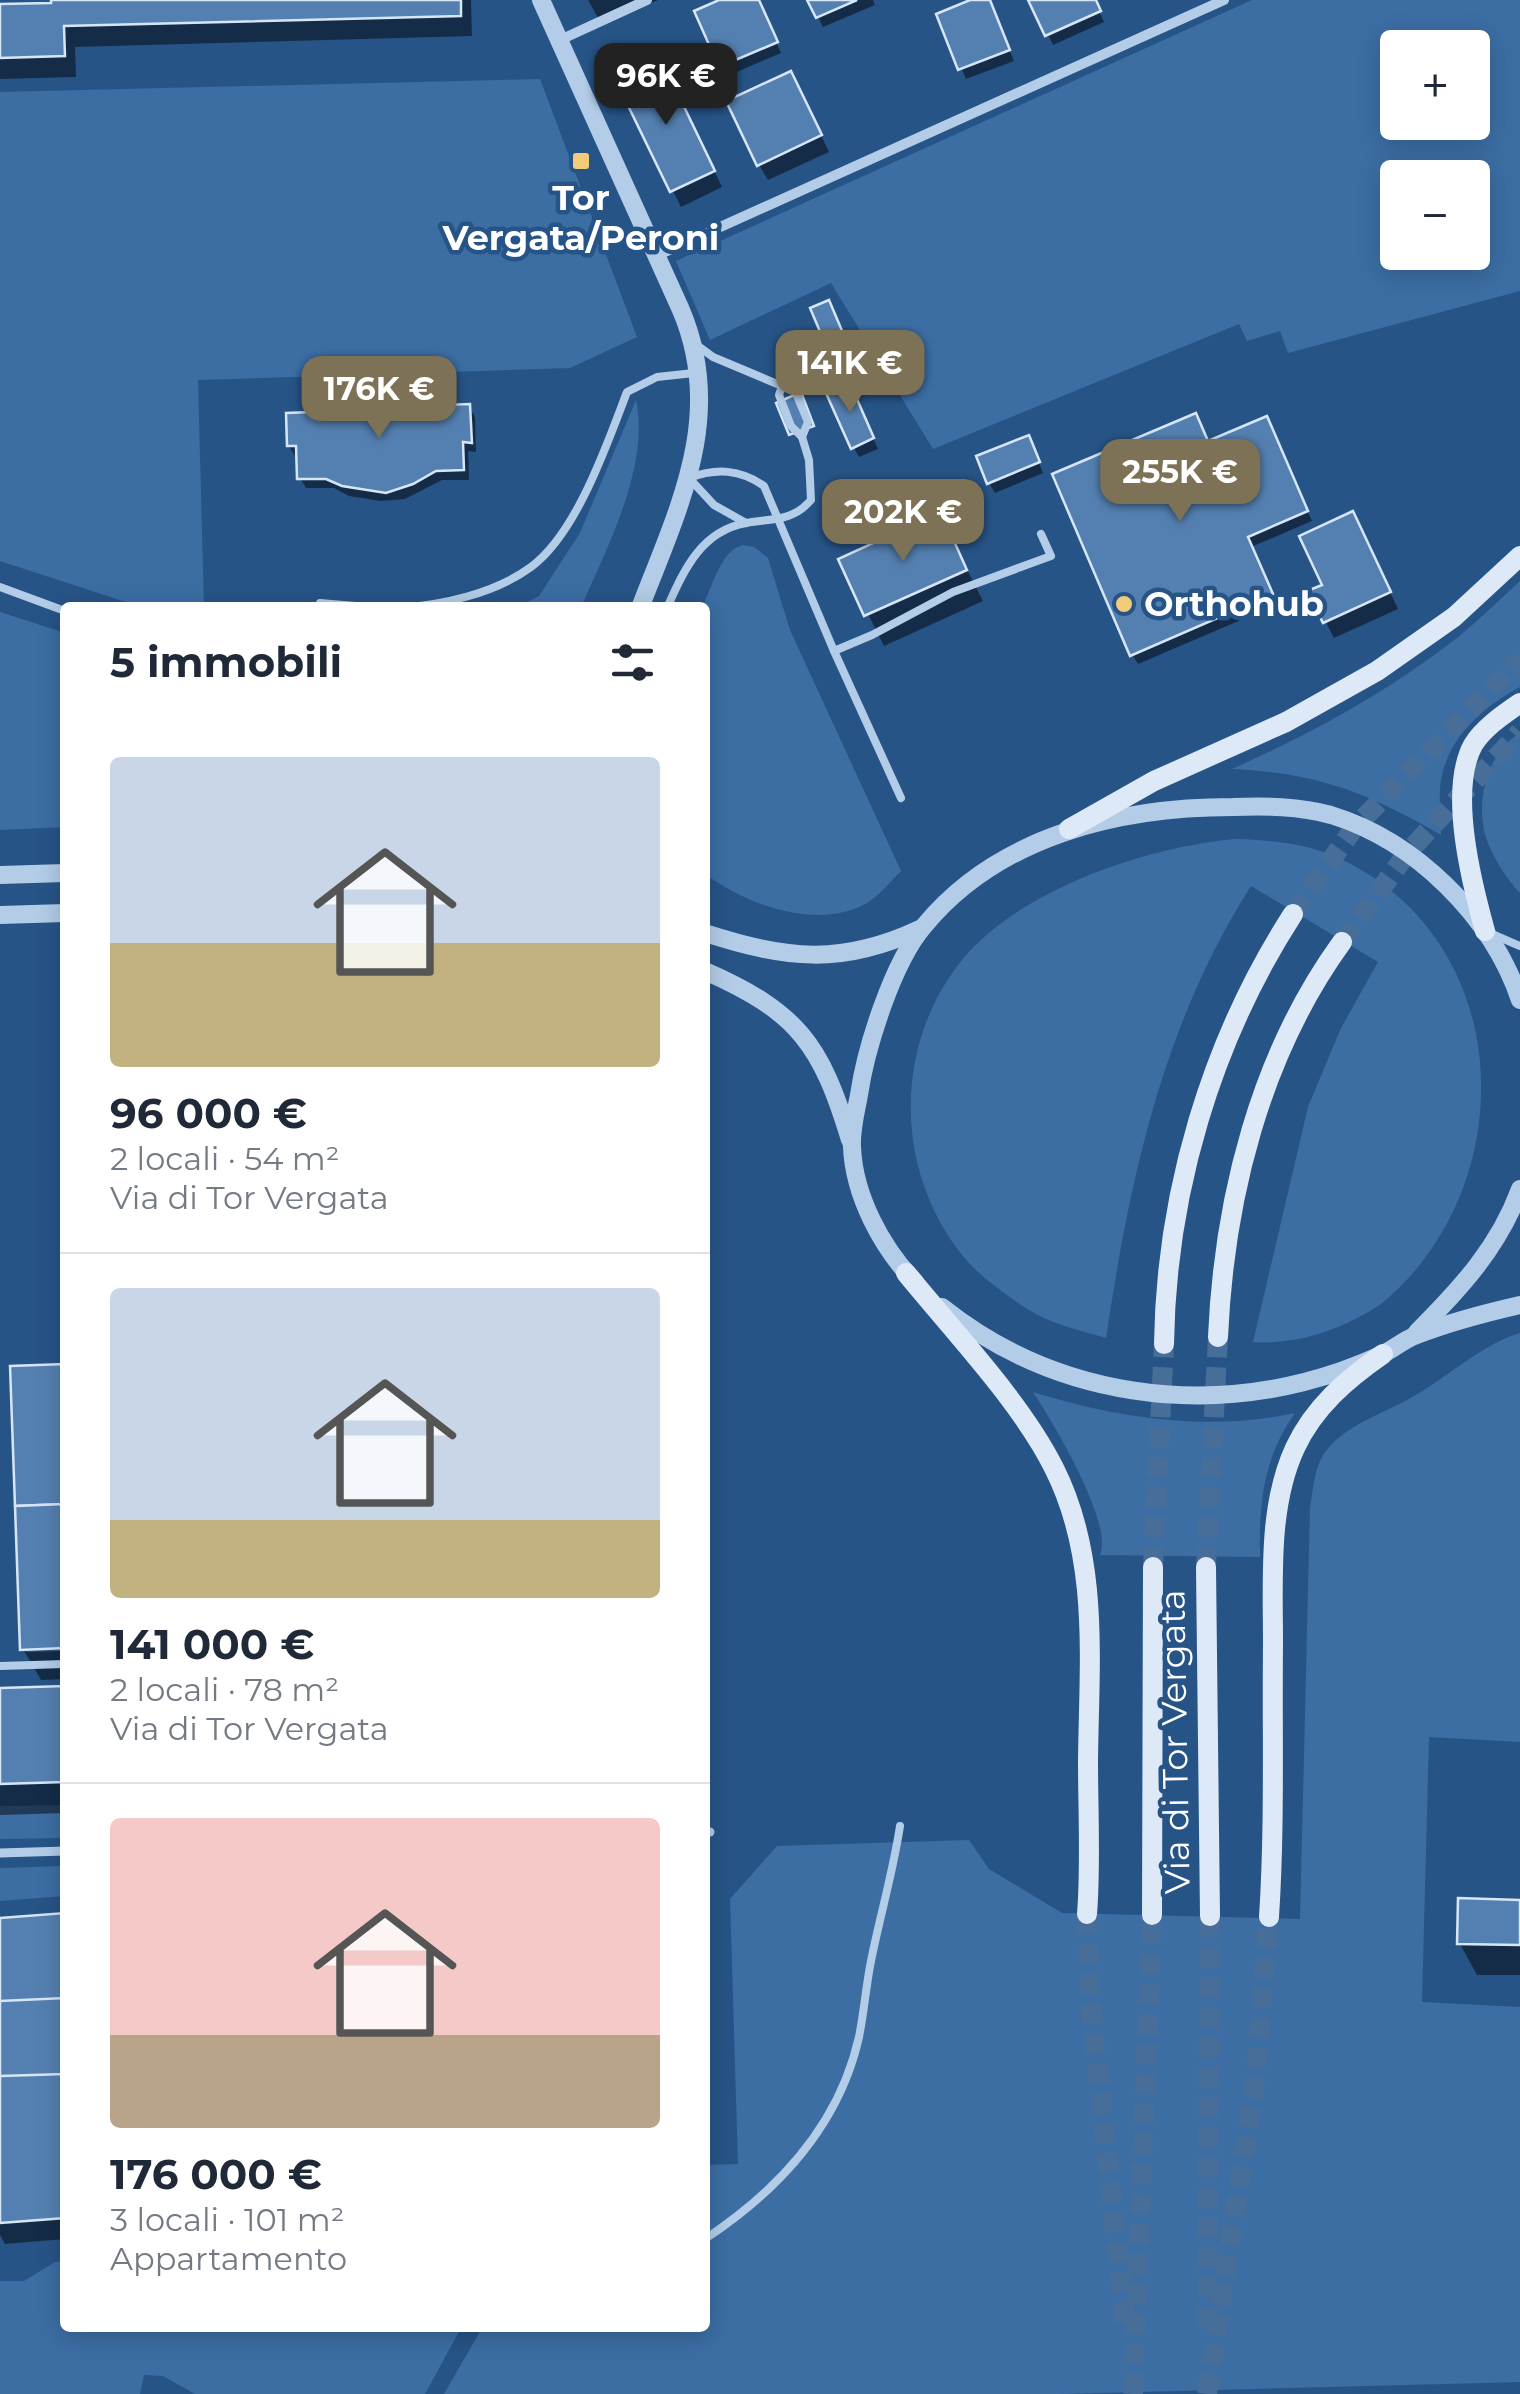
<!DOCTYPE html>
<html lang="it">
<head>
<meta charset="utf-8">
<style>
	body { margin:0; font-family:Montserrat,sans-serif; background:#f2f2f3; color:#1f2937; height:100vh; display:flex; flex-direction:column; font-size:38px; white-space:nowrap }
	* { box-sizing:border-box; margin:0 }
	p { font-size:32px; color:#747a83 }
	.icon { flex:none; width:55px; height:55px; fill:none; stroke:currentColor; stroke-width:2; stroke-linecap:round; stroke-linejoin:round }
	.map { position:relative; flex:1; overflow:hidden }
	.details { position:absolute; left:60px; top:602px; width:650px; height:1730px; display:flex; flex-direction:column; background:#fff; border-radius:10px; box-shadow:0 5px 25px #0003 }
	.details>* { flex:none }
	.controls { position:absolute; left:1380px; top:30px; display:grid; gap:20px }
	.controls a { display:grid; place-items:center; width:110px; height:110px; border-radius:10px; background:#fff; box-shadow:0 5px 25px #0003; font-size:50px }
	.price { position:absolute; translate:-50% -85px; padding:0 22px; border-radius:20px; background:#7d7255; color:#fff; font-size:32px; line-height:65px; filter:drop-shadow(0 2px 5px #0008) }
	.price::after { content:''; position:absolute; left:50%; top:60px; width:30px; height:22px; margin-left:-15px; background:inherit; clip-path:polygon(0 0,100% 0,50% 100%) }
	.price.active { background:#222; color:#fff }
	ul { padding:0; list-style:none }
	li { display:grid; align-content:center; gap:20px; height:530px; padding:0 50px }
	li+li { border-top:2px solid #e0e1e3 }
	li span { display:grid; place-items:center; height:310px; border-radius:10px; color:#555 }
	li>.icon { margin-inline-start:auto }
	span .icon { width:180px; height:180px; fill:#fffc; stroke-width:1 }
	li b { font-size:42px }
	h2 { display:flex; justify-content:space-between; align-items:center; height:120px; padding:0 50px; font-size:42px }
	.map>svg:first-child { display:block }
	.green { fill:#3c6ea4; fill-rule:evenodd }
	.shadow { fill:#0007 }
	.building { fill:#5480b1; stroke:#d7e6f7; stroke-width:2.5 }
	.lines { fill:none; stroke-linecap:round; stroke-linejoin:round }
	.secondary-tunnel { stroke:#476e99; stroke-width:20; stroke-dasharray:20 10; stroke-linecap:butt }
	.service { stroke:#b3cde8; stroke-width:8 }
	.pedestrian { stroke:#b3cde8; stroke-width:9 }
	.minor { stroke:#b3cde8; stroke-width:10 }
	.tertiary { stroke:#b3cde8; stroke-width:18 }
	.secondary { stroke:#dde9f7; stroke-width:20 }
	.poi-dot { fill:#f1cb79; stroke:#275487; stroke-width:4 }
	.labels { text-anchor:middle; stroke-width:9; stroke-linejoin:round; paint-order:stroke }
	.poi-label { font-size:35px; font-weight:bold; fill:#fff; stroke:#275487 }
	.street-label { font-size:35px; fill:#fff; stroke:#275487 }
</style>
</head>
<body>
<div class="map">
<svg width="1520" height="2394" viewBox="0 0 1520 2394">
	<rect width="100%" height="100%" fill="#275487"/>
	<g class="green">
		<path d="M 1252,0 L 1520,0 L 1520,291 L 1288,353 L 1280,331 L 1247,341 L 1239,324 L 933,449 L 831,283 L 710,340 L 676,261 ZM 1398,48 L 1472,48 L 1472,122 L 1398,122 ZM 1398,178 L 1472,178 L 1472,252 L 1398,252 Z"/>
		<path d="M 540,79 L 637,337 L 570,368 L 198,380 L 204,607 L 141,607 L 0,561 L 0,92 Z"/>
		<path d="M 636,400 C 650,466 607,548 581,607 L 517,607 L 539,596 L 580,533 Z"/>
		<path d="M 743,545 L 754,547 L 768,558 L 790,630 L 901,871 C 890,882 880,895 867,903 C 818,931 747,905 705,874 L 705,608 L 702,607 C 712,589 721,549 743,545 Z"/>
		<path d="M 1520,581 L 1520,687 C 1481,708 1444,741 1440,788 C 1439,803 1441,820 1441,835 C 1368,793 1318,773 1232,769 C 1311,734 1389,691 1457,638 C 1479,620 1499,600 1520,581 Z"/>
		<path d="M 0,612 L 65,633 L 65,827 L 0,830 Z"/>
		<path d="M 1520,733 L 1520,893 C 1505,878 1485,845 1483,824 C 1478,791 1491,750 1520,733 Z"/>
		<path d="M 1235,839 C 1273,840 1311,844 1345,861 C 1520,948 1520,1191 1381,1304 C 1343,1329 1299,1345 1253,1342 L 1308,1107 L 1341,1028 L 1378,962 L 1251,886 C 1163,1024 1130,1178 1106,1338 C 1079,1330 1051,1324 1027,1309 C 1005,1294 980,1277 963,1256 C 894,1171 893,1045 962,960 C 1020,889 1147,847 1235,839 Z"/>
		<path d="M 1520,1333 L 1520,1742 L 1429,1737 L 1422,2002 L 1520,2007 L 1520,2382 L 1062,2394 L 444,2394 L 482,2328 L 705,2328 L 705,2165 L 738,2164 L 730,1899 L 777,1846 L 969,1840 L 989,1869 L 1062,1913 L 1300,1919 L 1310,1508 C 1313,1491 1314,1470 1323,1455 C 1344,1424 1384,1414 1414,1396 C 1449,1376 1481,1345 1520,1333 Z"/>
		<path d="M 1033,1392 C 1116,1418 1209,1432 1295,1413 C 1263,1459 1259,1503 1260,1557 L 1100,1555 C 1114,1523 1052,1421 1033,1392 Z"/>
		<path d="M 65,1805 L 65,1838 L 0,1839 L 0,1806 Z"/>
		<path d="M 65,1866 L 65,1896 L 0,1901 L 0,1868 Z"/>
		<path d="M 65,2261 L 65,2328 L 461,2328 L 425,2394 L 195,2394 L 163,2376 L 144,2375 L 140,2394 L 0,2394 L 0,2281 L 24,2281 L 55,2262 Z"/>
	</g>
	<g class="shadow">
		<path d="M 54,0 L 471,0 L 472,36 L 75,47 L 76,77 L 0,79 L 0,7 L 54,5 Z"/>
		<path d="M 588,0 L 658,0 L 602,25 Z"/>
		<path d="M 725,0 L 758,0 L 781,53 L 727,76 L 721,66 Z"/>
		<path d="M 810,0 L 873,0 L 875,5 L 823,27 Z"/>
		<path d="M 977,0 L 989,0 L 1014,61 L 966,79 L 939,15 Z"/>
		<path d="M 1031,0 L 1094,0 L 1104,22 L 1053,45 Z"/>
		<path d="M 671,82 L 722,187 L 681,207 L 621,86 Z"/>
		<path d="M 799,89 L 829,152 L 768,180 L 759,165 Z"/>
		<path d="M 828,303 L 843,338 L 829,344 L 813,309 Z"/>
		<path d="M 853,394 L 878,449 L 859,457 L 854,448 Z"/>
		<path d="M 441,400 L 445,407 L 469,407 L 475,417 L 476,452 L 468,451 L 469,480 L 442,480 L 405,499 L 381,501 L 349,496 L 334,488 L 306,488 L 300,478 L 299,456 L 295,456 L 289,446 Z"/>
		<path d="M 1272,429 L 1312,521 L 1251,547 L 1276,605 L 1138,664 L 1132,654 L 1208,444 Z"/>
		<path d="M 1033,448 L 1043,473 L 995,493 L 989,483 Z"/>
		<path d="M 940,516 L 983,601 L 884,646 L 841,560 Z"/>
		<path d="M 1361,530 L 1398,609 L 1334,638 L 1311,593 L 1325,586 Z"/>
		<path d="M 65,1367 L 65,1646 L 26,1647 L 26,1652 L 65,1651 L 65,1679 L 41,1680 L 23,1649 Z"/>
		<path d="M 65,1688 L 65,1813 L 0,1815 L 0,1691 Z"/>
		<path d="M 1520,1902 L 1520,1975 L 1477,1975 L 1460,1944 Z"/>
		<path d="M 65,1916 L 65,2239 L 5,2244 L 0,2235 L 0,1921 Z"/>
	</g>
	<g class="building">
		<path d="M 51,0 L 461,0 L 461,16 L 64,26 L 65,56 L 0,58 L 0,4 L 51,3 Z"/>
		<path d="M 719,0 L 759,0 L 778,42 L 719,67 L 694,11 Z"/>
		<path d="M 807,0 L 857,0 L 816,18 Z"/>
		<path d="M 970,0 L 990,0 L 1010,50 L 958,70 L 936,14 Z"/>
		<path d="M 1028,0 L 1096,0 L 1101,11 L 1045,36 Z"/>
		<path d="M 663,63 L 715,171 L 670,192 L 618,85 Z"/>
		<path d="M 791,71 L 822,135 L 757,166 L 726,101 Z"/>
		<path d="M 829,300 L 843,333 L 824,341 L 810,308 Z"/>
		<path d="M 849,381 L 874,438 L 851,449 L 825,391 Z"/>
		<path d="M 801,392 L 814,426 L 789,435 L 776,403 Z"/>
		<path d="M 442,397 L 443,405 L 470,404 L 472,443 L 463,442 L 464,470 L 436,471 L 413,484 L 386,493 L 342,486 L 326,479 L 297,479 L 296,446 L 287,446 L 286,413 L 312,412 L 312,402 Z"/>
		<path d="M 1196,413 L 1208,441 L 1267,416 L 1308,511 L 1248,537 L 1273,594 L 1130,656 L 1052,474 Z"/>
		<path d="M 1029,435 L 1040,462 L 987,484 L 976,456 Z"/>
		<path d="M 1353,511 L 1391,592 L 1323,623 L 1307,591 L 1322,585 L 1299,536 Z"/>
		<path d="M 941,512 L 967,570 L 864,616 L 838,559 Z"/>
		<path d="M 65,1364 L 65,1504 L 15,1506 L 10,1366 Z"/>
		<path d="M 65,1504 L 65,1648 L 20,1650 L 15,1506 Z"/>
		<path d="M 65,1686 L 65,1782 L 0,1784 L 0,1688 Z"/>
		<path d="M 1458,1898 L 1520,1900 L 1520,1945 L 1457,1944 Z"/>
		<path d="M 65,1913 L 65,2218 L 0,2223 L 0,1918 Z"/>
		<path d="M 65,1998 L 65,2074 L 0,2076 L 0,2001 Z"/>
	</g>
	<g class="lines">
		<g class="secondary-tunnel">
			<path d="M 1293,914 L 1354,828 L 1520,659"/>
			<path d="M 1342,942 L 1408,852 L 1520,732"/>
			<path d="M 1153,1567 L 1164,1344"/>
			<path d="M 1206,1567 L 1218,1337"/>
			<path d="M 1087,1914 L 1091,2006 L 1125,2323"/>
			<path d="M 1207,2327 L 1210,1916"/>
			<path d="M 1133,2394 L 1152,1915"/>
			<path d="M 1207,2394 L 1255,2083 L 1269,1917"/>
		</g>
		<g class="service">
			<path d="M 782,386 L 795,391 L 808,422 L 802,437"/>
			<path d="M 746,523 L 714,505 L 689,478 C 716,468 740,469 764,486 L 834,651 L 901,798"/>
			<path d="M 0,587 L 65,611"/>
			<path d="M 320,603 L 379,608"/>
			<path d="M 398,608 C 442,605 494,594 531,567 C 577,533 607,444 627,392 L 657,377 L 694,373"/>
			<path d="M 667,608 C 684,570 701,531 746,523 C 772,518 792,522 811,500 L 809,460 L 802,437 L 791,426 L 779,395 L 782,386 L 713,357 L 694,343"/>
			<path d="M 834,651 L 872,635 L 953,592 L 1051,556 L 1041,534"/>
			<path d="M 1492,934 L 1520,946"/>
			<path d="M 0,1666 L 65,1664"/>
			<path d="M 705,2239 C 779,2190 839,2126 859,2037 C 864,2012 866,1986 871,1961 C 880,1916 893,1872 900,1826"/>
		</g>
		<g class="pedestrian">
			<path d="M 705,1832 L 710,1832"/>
			<path d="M 0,1853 L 65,1851"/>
		</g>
		<g class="minor">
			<path d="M 560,40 L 647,0"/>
			<path d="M 656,256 L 1224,0"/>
		</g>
		<g class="tertiary">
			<path d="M 541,0 L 681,310 C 726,416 678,509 640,608"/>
			<path d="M 0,875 L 65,873"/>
			<path d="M 0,915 L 65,913"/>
			<path d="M 705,933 C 786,959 841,966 920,929"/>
			<path d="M 705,971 C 798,1012 821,1044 850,1140"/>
			<path d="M 915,1282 C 882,1248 854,1196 852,1147 C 851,1130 856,1111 859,1095 C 866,1047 893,962 924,926 C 999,835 1120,807 1233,807 C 1265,806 1299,806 1331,815 C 1416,841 1492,917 1520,1000"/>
			<path d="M 942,1307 C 1055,1397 1204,1418 1341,1371 C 1355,1366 1370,1360 1383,1354 C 1395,1348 1405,1339 1417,1335 C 1450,1322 1485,1313 1520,1305"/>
			<path d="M 1417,1332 C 1460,1289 1499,1247 1520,1189"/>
		</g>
		<g class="secondary">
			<path d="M 1069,829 L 1154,781 L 1286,722 L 1377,671 L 1454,617 L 1520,556"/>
			<path d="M 1485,931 C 1472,884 1448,791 1473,745 C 1483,728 1504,714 1520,703"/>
			<path d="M 906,1273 C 954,1332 1021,1402 1054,1468 C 1100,1559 1089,1662 1088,1761 C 1088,1812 1091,1864 1087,1914"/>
			<path d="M 1218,1337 C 1224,1199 1260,1055 1342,942"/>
			<path d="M 1164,1344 C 1166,1194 1211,1041 1293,914"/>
			<path d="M 1206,1567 L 1210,1916"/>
			<path d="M 1152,1915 L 1153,1567"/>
			<path d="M 1269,1917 C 1275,1826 1272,1734 1273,1643 C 1273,1579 1268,1506 1295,1448 C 1314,1407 1347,1379 1383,1354"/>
		</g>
	</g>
	<g class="poi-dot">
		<rect x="571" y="151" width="20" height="20" rx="5"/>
		<circle cx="1124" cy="604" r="10"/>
	</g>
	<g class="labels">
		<g class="poi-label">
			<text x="581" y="210">Tor<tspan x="581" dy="40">Vergata/Peroni</tspan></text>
			<text x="1144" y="616" text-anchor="start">Orthohub</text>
		</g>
		<g class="street-label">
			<text transform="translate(1175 1742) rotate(-91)" y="12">Via di Tor Vergata</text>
		</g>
	</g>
</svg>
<div class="controls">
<a>+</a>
<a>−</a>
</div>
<b class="price active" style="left:666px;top:128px">96K €</b>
<b class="price" style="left:850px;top:415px">141K €</b>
<b class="price" style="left:379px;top:441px">176K €</b>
<b class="price" style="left:1180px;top:524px">255K €</b>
<b class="price" style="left:903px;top:564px">202K €</b>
<section class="details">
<h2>5 immobili<svg class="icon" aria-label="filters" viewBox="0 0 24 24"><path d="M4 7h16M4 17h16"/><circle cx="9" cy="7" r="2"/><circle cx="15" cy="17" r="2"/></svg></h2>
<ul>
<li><span style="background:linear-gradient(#c9d6e8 60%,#c2b280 0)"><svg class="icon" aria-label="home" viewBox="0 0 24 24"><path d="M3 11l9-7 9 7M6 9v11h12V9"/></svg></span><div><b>96 000 €</b><p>2 locali · 54 m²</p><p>Via di Tor Vergata</p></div></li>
<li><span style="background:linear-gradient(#c9d6e8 75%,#c2b280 0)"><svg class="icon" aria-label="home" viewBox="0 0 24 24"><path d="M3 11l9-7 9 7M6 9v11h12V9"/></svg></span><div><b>141 000 €</b><p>2 locali · 78 m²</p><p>Via di Tor Vergata</p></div></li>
<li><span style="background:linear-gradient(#f6c9c9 70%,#b9a48a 0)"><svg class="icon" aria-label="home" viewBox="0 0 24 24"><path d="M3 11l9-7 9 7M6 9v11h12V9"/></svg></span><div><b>176 000 €</b><p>3 locali · 101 m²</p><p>Appartamento</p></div></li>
</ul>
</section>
</div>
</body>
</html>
